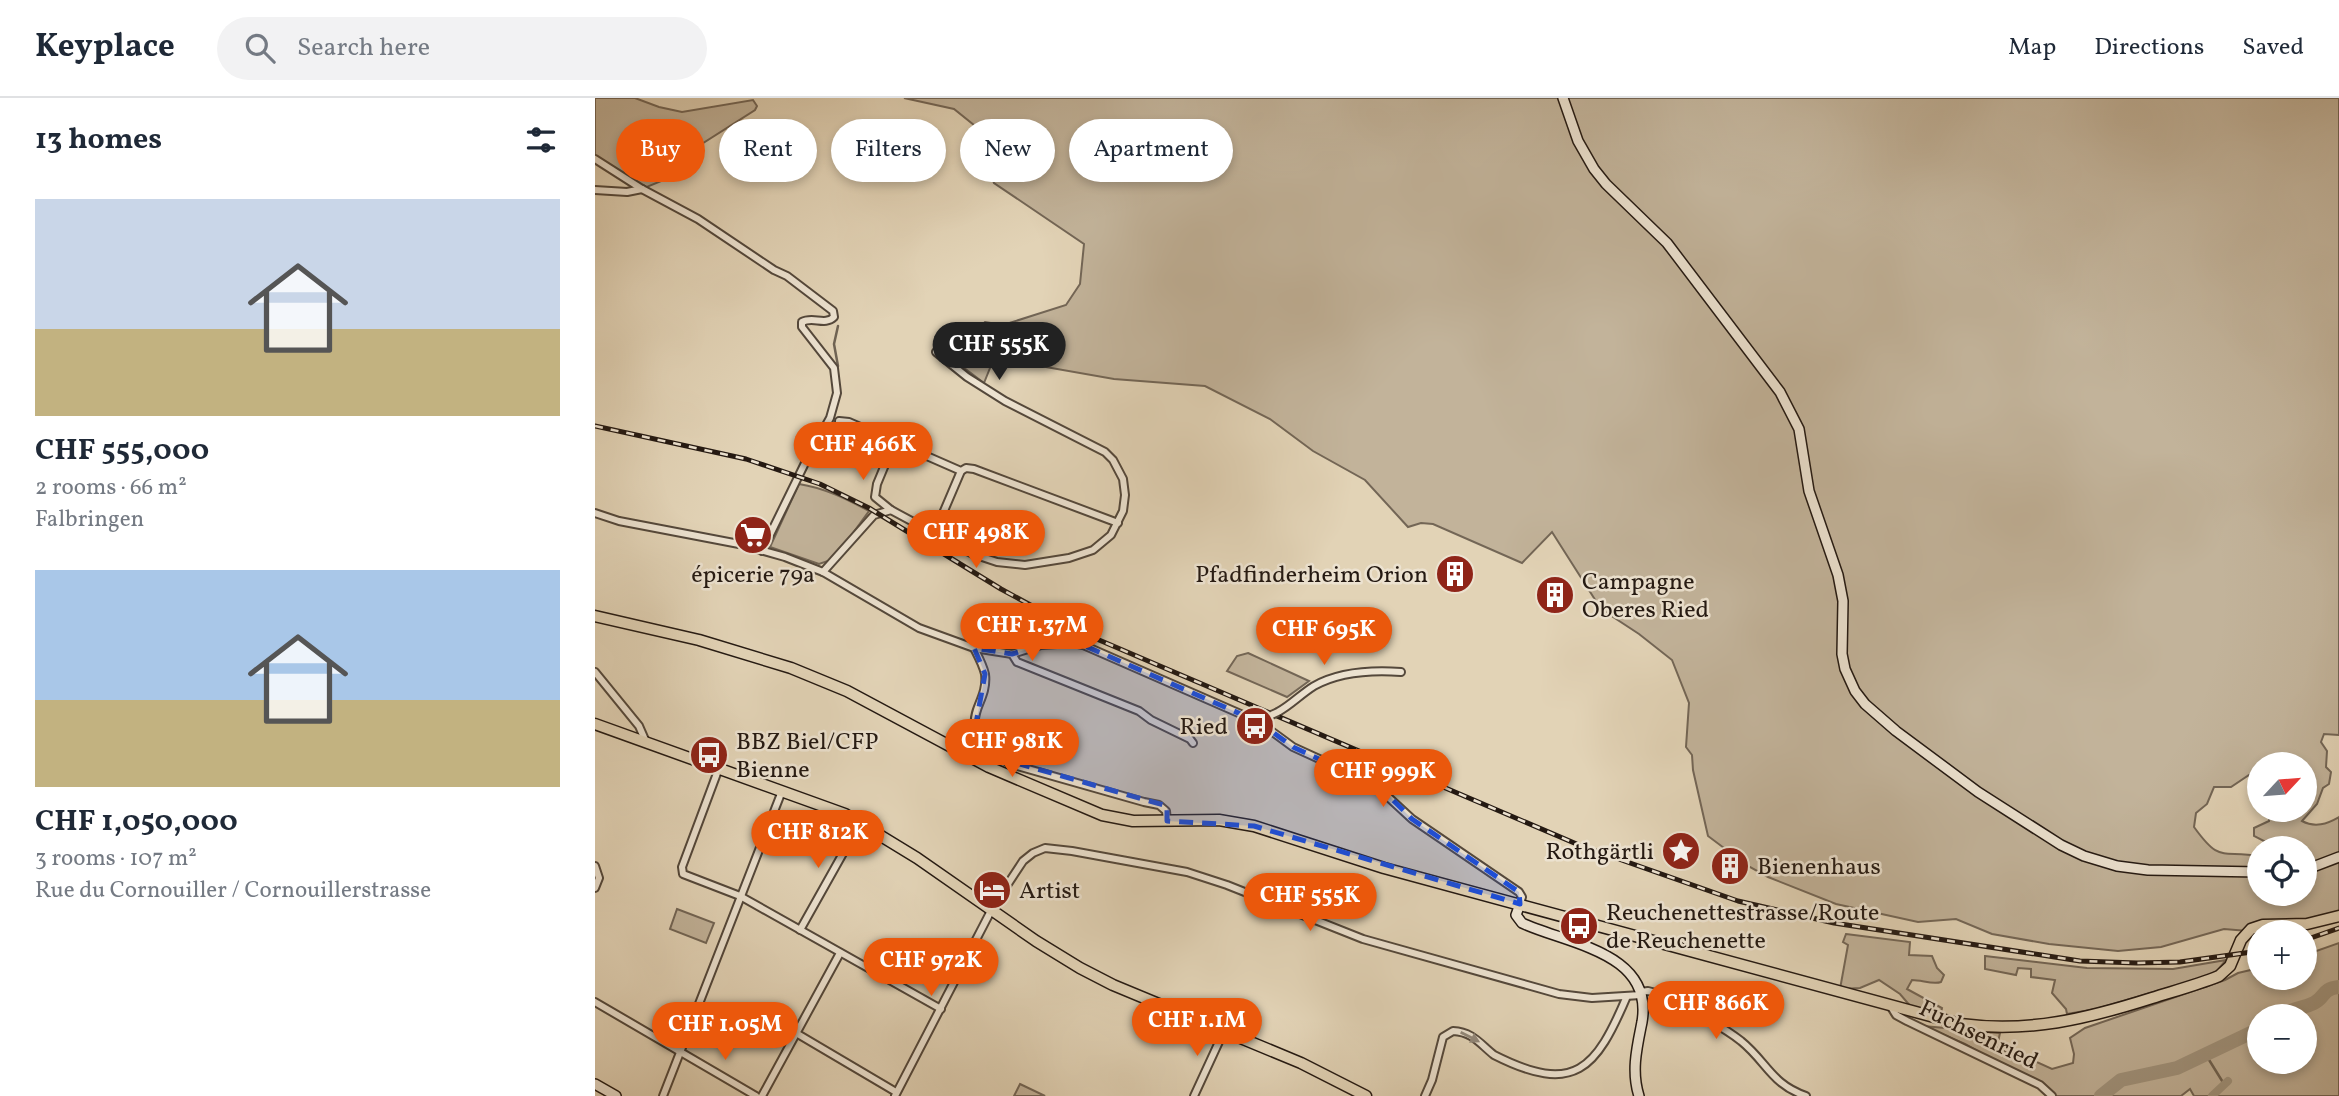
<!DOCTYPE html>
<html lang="en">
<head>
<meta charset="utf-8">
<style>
	body { margin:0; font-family:Vollkorn,serif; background:#f2f2f3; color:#1f2937; height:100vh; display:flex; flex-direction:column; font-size:26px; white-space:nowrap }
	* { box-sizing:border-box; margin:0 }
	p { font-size:23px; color:#747a83 }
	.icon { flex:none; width:38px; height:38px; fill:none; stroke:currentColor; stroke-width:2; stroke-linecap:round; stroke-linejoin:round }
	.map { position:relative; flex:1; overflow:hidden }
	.details { display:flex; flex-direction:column; background:#fff; width:595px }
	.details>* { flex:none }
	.banner { position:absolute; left:21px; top:21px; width:665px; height:63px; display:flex; gap:14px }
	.needle { width:46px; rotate:64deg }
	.fabs { position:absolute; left:1652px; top:654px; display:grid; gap:14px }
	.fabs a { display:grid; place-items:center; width:70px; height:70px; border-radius:50%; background:#fff; box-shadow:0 4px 10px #0003; font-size:35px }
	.price { position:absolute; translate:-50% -60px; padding:0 16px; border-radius:24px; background:#ea580c; color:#fff; font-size:23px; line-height:46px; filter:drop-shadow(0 2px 4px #0008) }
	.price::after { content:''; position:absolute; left:50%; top:42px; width:21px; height:16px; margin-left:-10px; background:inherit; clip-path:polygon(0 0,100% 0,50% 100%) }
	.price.selected { background:#222; color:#fff }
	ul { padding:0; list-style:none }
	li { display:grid; align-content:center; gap:14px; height:371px; padding:0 35px }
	li span { display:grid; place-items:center; height:217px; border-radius:0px; color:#555 }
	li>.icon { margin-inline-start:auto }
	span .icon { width:126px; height:126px; fill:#fffc; stroke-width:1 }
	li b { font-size:30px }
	h2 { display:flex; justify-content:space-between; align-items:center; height:84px; padding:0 35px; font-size:30px }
	.chip { padding:0 24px; border-radius:32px; background:#fff; box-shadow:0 4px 10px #0003; font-size:24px; line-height:63px }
	.chip.selected { background:#ea580c; color:#fff }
	header { display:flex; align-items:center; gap:42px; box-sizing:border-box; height:98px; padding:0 35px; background:#fff; border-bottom:2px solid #e0e1e3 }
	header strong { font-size:33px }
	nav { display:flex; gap:38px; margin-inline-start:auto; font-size:24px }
	.search { width:490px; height:63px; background:#f2f2f3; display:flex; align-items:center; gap:18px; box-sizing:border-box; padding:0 24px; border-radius:38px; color:#747a83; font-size:26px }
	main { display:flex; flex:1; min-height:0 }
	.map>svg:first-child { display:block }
	.green { fill:#c2b39a; stroke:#736656; stroke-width:2; fill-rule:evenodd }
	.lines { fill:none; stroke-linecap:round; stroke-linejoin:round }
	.stream { stroke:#6f6353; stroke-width:2.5 }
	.canal { stroke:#a1947e; stroke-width:8 }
	.river { stroke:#a1947e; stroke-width:14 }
	.street-casing { stroke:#54483b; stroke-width:10 }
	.secondary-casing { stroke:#241912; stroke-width:12 }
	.primary-casing { stroke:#241912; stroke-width:13 }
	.street { stroke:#ece2d0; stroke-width:6 }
	.secondary { stroke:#ece2d0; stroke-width:9 }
	.primary { stroke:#e2d3b6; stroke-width:10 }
	.rail-casing { stroke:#241912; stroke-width:5 }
	.rail { stroke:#ece2d0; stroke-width:2.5; stroke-dasharray:8; stroke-linecap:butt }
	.street-bridge-casing { stroke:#54483b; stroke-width:10; stroke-linecap:butt }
	.street-bridge { stroke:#ece2d0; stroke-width:6 }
	.oneway { fill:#92887a }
	.marked { fill:#1d4ed8; fill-opacity:0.2; stroke:#1d4ed8; stroke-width:5; stroke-dasharray:14 9; stroke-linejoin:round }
	.labels { text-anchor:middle; stroke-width:5; stroke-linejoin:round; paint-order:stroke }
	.poi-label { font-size:24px; fill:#241912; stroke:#ece2d0; text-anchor:start }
	.street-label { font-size:24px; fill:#241912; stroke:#ece2d0 }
</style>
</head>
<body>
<header>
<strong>Keyplace</strong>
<div class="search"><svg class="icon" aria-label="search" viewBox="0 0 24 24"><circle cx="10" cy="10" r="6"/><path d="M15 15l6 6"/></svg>Search here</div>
<nav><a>Map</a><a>Directions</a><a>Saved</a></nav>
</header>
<main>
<section class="details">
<h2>13 homes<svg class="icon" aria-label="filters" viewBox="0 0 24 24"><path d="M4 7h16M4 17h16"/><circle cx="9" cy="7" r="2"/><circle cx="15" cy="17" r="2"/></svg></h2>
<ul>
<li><span style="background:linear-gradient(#c9d6e8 60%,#c2b280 0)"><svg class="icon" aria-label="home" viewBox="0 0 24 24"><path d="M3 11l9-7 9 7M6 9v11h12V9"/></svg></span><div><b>CHF 555,000</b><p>2 rooms · 66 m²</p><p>Falbringen</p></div></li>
<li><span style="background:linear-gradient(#a9c7e8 60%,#c2b280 0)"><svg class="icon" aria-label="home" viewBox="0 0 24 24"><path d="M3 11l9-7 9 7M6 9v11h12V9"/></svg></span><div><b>CHF 1,050,000</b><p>3 rooms · 107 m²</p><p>Rue du Cornouiller / Cornouillerstrasse</p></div></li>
</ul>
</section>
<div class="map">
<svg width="1744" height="998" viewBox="0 0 1744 998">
	<rect width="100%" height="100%" fill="#e2d3b6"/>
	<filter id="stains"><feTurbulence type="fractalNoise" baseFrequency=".00286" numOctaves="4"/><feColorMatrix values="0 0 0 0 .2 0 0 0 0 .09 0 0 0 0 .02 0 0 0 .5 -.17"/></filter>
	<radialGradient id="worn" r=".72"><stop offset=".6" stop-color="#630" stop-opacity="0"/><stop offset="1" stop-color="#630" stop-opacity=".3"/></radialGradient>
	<g class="green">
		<path d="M 0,0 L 40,0 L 64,9 L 87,14 L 158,2 L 162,8 L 160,12 L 102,49 L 81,77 L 47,91 L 0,61 Z"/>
		<path d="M 309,0 L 1744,0 L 1744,637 L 1729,636 L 1726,644 L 1732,653 L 1731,669 L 1736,674 L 1734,686 L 1728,690 L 1722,706 L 1707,723 C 1720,730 1732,726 1744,719 L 1744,818 L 1653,833 L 1629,831 L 1566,849 L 1523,853 L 1454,846 L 1397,836 L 1361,821 L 1323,824 L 1241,806 L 1173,779 L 1153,768 L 1113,738 L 1098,672 L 1097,657 L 1091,649 L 1094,605 L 1077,562 L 1044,536 L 1006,511 L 957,434 L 927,465 L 838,426 L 826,425 L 813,429 L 770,382 L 718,353 L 675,321 L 610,288 L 519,281 L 399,260 L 389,285 L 356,260 L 359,246 L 371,243 L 390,224 L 408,227 L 471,207 L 485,186 L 489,146 L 399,85 L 391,62 L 400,44 L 359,11 ZM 449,236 L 464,240 L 462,255 L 428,249 L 428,244 L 419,242 ZM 1664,667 L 1710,667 L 1710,712 L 1674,712 L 1674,723 L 1659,730 L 1659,738 L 1669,743 L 1667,751 L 1710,751 L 1710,796 L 1664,796 L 1664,758 C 1625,752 1625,765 1599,729 L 1601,715 L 1612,706 L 1619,689 L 1636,689 L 1654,677 L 1664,695 Z"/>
		<path d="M 204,386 C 230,390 251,401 274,413 L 239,461 L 224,466 L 175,449 Z"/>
		<path d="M 653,555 L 714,583 L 692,599 L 632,573 L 642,558 Z"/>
		<path d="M 82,811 L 119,825 L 111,845 L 75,831 Z"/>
		<path d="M 1251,836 L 1315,844 L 1314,857 L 1337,858 L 1342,870 L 1349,877 L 1346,884 C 1338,887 1327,882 1317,882 L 1312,891 L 1347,910 L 1346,915 L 1317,910 L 1305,896 L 1284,882 L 1265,890 L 1245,891 L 1253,847 L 1248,844 Z"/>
		<path d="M 1744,845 L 1744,998 L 1599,998 L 1595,991 L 1586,998 L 1461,998 L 1370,946 L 1328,928 L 1405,935 L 1402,949 L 1420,959 L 1424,956 L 1457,971 L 1478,965 L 1479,956 L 1475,940 L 1490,930 L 1630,882 L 1643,875 L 1664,870 L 1664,880 L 1710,880 L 1710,857 ZM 1664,919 L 1710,919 L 1710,964 L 1664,964 Z"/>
		<path d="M 1390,858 L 1492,870 L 1578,871 L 1631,862 L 1622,873 L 1610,879 L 1501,911 L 1472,916 L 1471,911 L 1457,895 L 1460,882 L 1436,879 L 1436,871 L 1423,870 L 1421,877 L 1390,871 Z"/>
		<path d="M 425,986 L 450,998 L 419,998 Z"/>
	</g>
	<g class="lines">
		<g class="stream">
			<path d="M 243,268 L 239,246 L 243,228"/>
			<path d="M 1611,957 L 1629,986"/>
		</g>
		<path class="canal" d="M 1617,998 L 1633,983"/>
		<g class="river">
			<path d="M 1686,919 C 1702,907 1705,912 1719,905 C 1731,899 1726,891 1744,889"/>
			<path d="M 1506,998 L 1526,982 L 1582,970 L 1664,931"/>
		</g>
		<defs>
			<g id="street">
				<path d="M 0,61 L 47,91 L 103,121 L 179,172 L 192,178 L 238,213 L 239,219 C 230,228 218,218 207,224 L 207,229 L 239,270 L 242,295 L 235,320 L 211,363 L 167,453"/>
				<path d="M 0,92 L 32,94 L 47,91"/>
				<path d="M 244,323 L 254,324 L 366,373 L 371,370 L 379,371 L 523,425"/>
				<path d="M 296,412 L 280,399 L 282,386 L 299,345"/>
				<path d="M 0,415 L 24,423 L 144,446 L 190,459 L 228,474 L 324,530 L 379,550 L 417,556 L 446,547 L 478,545 L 488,547 L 664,624 L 698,649 L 779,686 L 817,721 L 924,794 L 927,799 L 925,806"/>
				<path d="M 340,434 L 366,373"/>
				<path d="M 228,474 L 279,417 L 296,412 L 378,456 L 402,464 L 430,467 L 474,460 L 498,452 L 516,437 L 528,413 L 530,397 L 528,381 L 518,362 L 510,354 L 410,303 L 372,279 L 341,254"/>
				<path d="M 379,550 C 383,558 388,567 390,576 C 394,608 361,619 396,651 C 403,658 410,664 419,667 L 549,704 L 564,707 L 571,713 L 572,723"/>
				<path d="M 417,556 L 422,564 L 544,613 L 556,622 L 595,641 L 598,645"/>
				<path d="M 0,574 L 44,628 L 51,644"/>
				<path d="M 683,614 C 696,607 706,596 719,588 C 744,574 778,572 806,574"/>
				<path d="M 124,670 L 87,769 L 88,776 L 145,798 L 346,911"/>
				<path d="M 0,768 L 4,780 L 0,790"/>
				<path d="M 205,832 L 265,725"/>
				<path d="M 1045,894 L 1053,893 L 1061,895 C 1089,910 1120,923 1146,943 C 1172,964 1176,986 1211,998"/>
				<path d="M 0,904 L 161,998"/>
				<path d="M 1296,909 L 1301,917 L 1312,923 L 1445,987 L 1457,998"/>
				<path d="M 201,935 L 301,994"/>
				<path d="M 68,998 L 187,693"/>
				<path d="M 167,998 L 245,855"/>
				<path d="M 300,998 L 399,807 L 428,763 L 438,755 L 450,750 L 477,753 L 592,774 L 632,787 L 768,841 L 964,896 L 997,900 L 1046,897"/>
				<path d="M 599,998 L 629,933"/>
				<path d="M 830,998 L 837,982 L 848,939 L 858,933 C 878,934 885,946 899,957 C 980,998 1001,971 1032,898"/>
			</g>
			<g id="secondary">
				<path d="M 968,0 L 983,43 L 999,71 L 1011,86 L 1072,145 L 1185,294 L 1204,331 L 1214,393 L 1243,477 L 1248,503 L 1247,556 L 1250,571 L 1260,593 L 1270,606 L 1301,633 L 1383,694 L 1466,747 L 1489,758 L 1522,768 L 1553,772 L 1664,774"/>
				<path d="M 1710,772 L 1744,759"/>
				<path d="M 925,806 L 921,817 L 927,825 C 972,846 1059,854 1047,924 C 1042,949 1036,973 1044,998"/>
				<path d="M 0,986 L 21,998"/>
			</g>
			<g id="primary">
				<path d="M 0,518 L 104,542 L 196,570 L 252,593 L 394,669 L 507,717 L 538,723 L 624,722 L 659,728 L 789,770 L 1365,926 C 1434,935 1491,921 1557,900 C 1579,893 1602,887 1624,878 L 1635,868 L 1646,842 L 1656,831 L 1668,827 L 1712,826 L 1744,818"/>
				<path d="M 0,626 L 250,716 L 322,760 L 441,843 L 485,870 L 518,887 L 706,965 L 771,998"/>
			</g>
		</defs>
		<use href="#street" class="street-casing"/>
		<use href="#secondary" class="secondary-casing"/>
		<use href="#primary" class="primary-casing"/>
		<use href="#street" class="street"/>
		<use href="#secondary" class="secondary"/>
		<use href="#primary" class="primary"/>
		<defs>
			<g id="rail">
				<path d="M 0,328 L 151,361 L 225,386 L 274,410 L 406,491 L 483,533 L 984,747 L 1143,803 L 1239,825 L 1485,863 L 1542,865 L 1585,864 L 1664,853"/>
				<path d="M 1710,842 L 1744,830"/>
			</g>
		</defs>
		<use href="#rail" class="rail-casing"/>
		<use href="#rail" class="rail"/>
		<defs>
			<path id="street-bridge" d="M 672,619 L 683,614"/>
		</defs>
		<use href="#street-bridge" class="street-bridge-casing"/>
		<use href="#street-bridge" class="street-bridge"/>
	</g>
	<defs><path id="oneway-solid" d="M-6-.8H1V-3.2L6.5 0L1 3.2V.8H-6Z" transform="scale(1.75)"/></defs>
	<use class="oneway" href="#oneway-solid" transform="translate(875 939) rotate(27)"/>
	<path class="marked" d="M 446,547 L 488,547 L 664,624 L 698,649 L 786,690 L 817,721 L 924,794 L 925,806 L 659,728 L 572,723 L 572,708 L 407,661 L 380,631 L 390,576 L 379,550 L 417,556 Z"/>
	<defs>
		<symbol id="supermarket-disc" viewBox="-11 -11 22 22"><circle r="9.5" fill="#8f2418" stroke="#ece2d0"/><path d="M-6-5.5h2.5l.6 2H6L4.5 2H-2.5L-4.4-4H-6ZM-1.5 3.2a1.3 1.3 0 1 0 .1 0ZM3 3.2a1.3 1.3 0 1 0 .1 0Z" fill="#fff"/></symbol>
		<symbol id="building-disc" viewBox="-11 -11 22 22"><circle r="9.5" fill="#8f2418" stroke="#ece2d0"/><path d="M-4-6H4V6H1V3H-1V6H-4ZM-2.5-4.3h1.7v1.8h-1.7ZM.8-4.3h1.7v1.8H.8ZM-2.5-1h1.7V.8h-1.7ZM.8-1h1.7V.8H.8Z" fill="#fff"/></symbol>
		<symbol id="bus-disc" viewBox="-11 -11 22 22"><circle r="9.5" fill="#8f2418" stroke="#ece2d0"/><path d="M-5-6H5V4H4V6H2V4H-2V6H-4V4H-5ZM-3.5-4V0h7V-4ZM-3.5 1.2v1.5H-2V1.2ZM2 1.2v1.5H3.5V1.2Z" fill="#fff"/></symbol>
		<symbol id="sight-disc" viewBox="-11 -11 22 22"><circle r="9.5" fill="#8f2418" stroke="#ece2d0"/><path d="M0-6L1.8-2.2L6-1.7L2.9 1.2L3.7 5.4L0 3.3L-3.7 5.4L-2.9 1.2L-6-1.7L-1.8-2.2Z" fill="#fff"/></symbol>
		<symbol id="hotel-disc" viewBox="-11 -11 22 22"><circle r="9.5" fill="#8f2418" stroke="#ece2d0"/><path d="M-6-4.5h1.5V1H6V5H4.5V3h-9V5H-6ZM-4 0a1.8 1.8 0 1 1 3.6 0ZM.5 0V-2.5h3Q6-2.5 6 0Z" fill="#fff"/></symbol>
	</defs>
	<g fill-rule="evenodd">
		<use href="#supermarket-disc" x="136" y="415" width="44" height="44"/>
		<use href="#building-disc" x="838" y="454" width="44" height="44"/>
		<use href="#building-disc" x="938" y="475" width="44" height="44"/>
		<use href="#bus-disc" x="638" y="606" width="44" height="44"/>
		<use href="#bus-disc" x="92" y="635" width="44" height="44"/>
		<use href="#sight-disc" x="1064" y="731" width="44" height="44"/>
		<use href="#building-disc" x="1113" y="746" width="44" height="44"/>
		<use href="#hotel-disc" x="375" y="770" width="44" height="44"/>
		<use href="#bus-disc" x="962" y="806" width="44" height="44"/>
	</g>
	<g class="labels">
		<g class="poi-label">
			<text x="158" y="484" text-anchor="middle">épicerie 79a</text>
			<text x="833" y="484" text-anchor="end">Pfadfinderheim Orion</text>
			<text x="987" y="491">Campagne<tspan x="987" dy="28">Oberes Ried</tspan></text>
			<text x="633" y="636" text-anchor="end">Ried</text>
			<text x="141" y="651">BBZ Biel/CFP<tspan x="141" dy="28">Bienne</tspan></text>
			<text x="1059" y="761" text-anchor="end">Rothgärtli</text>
			<text x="1162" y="776">Bienenhaus</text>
			<text x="424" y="800">Artist</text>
			<text x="1011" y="822">Reuchenettestrasse/Route<tspan x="1011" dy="28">de Reuchenette</tspan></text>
		</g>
		<g class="street-label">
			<text transform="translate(1384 936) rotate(26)" y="8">Fuchsenried</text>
		</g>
	</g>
	<rect width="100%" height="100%" filter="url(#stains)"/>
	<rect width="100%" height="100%" fill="url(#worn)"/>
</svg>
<div class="fabs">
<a><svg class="needle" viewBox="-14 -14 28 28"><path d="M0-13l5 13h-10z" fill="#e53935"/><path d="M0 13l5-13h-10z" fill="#747a83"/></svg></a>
<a><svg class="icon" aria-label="locate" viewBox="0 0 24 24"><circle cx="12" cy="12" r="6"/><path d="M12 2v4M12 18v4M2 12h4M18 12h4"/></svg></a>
<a>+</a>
<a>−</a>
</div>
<b class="price selected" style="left:404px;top:284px">CHF 555K</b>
<b class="price" style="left:268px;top:384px">CHF 466K</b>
<b class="price" style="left:381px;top:472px">CHF 498K</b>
<b class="price" style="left:437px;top:565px">CHF 1.37M</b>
<b class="price" style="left:729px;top:569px">CHF 695K</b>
<b class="price" style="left:417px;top:681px">CHF 981K</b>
<b class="price" style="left:788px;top:711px">CHF 999K</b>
<b class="price" style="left:223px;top:772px">CHF 812K</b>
<b class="price" style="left:715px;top:835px">CHF 555K</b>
<b class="price" style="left:336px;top:900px">CHF 972K</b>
<b class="price" style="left:1121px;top:943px">CHF 866K</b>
<b class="price" style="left:602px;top:960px">CHF 1.1M</b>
<b class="price" style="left:130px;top:964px">CHF 1.05M</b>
<div class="banner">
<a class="chip selected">Buy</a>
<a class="chip">Rent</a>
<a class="chip">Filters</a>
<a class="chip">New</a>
<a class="chip">Apartment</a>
</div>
</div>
</main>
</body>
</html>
